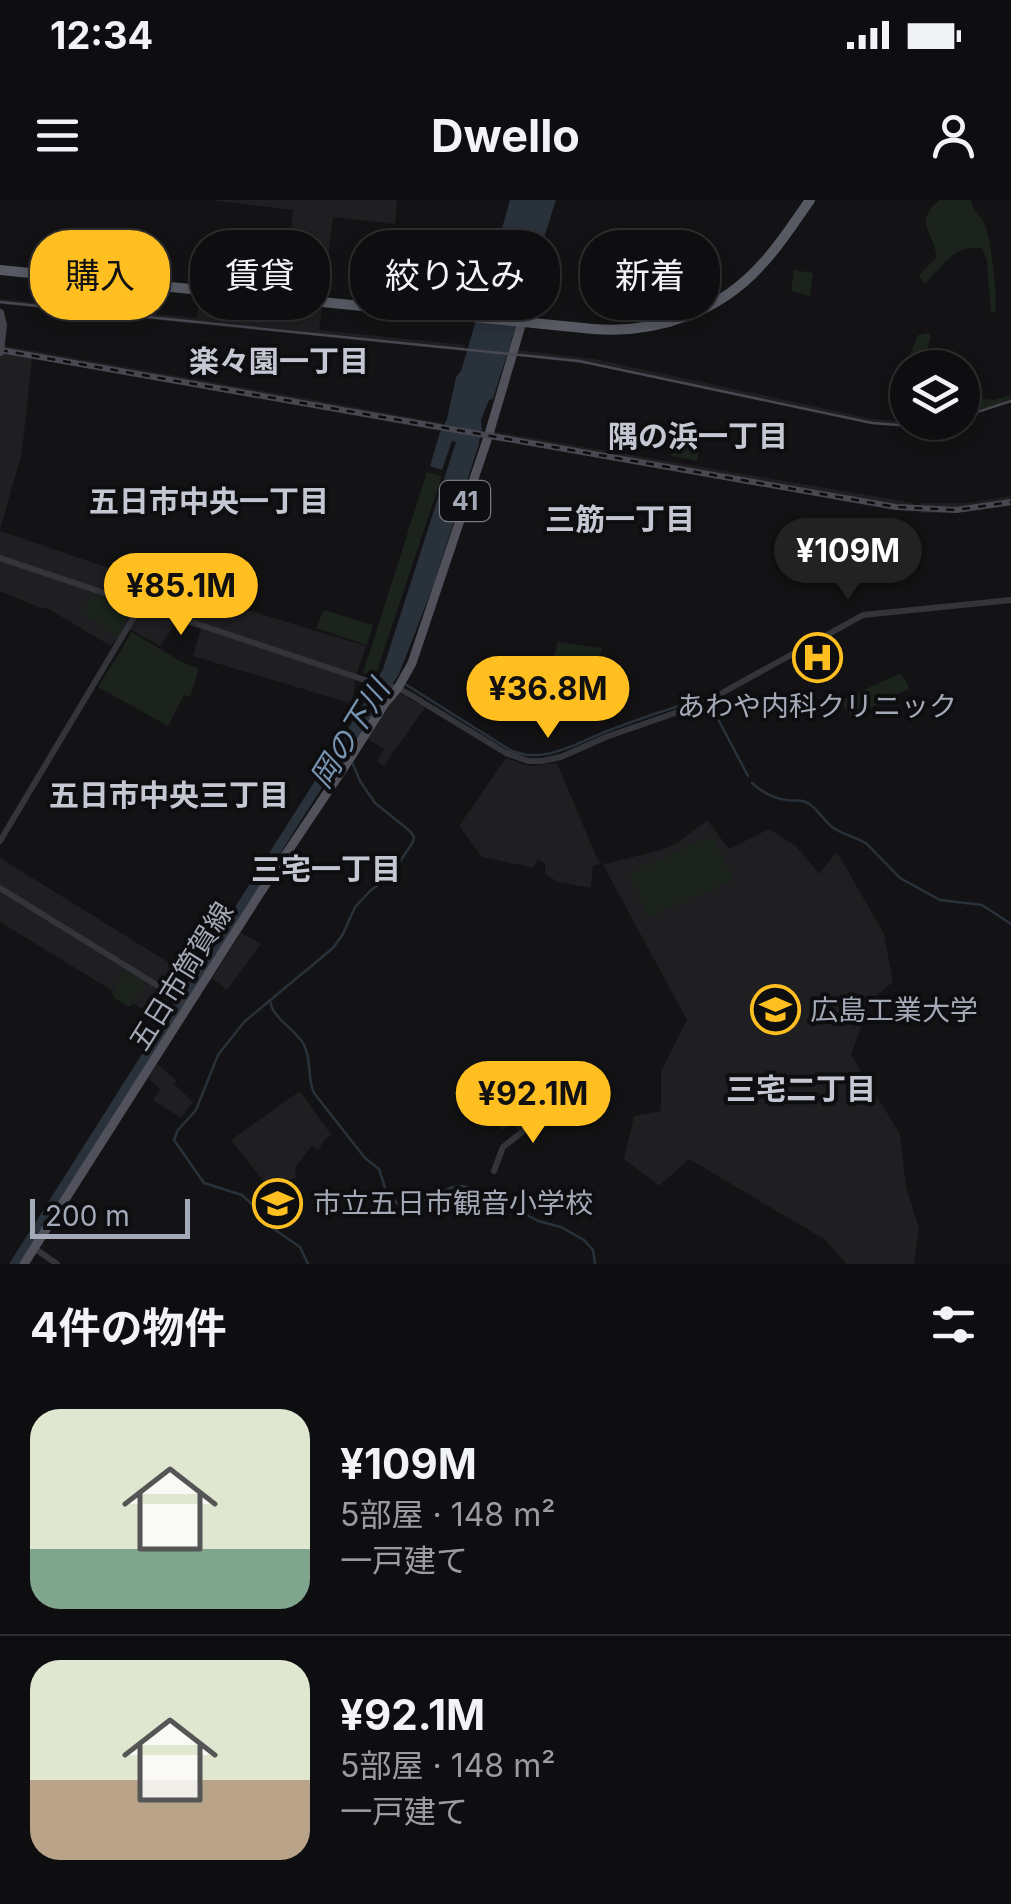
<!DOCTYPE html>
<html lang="ja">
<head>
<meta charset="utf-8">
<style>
	body { margin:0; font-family:Inter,"Noto Sans JP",sans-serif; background:#1c1c1e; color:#f1f3f6; height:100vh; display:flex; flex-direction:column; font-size:38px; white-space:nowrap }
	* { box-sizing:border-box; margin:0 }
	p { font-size:32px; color:#9b9c9f }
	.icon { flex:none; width:55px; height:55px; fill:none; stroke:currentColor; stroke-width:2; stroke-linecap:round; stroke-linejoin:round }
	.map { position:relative; height:1064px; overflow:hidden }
	.drawer { display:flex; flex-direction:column; background:#0e0e10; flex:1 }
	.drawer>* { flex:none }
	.guide { position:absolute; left:30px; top:30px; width:952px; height:90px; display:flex; gap:20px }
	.controls { position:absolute; left:890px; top:150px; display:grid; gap:20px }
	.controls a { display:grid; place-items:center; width:90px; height:90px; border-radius:50%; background:#0e0e10; box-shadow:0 5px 15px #0003,0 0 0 2px #2e2e30; font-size:50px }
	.scale { position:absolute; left:30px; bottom:25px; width:160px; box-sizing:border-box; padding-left:10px; border:5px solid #a4a9b7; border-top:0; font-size:28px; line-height:35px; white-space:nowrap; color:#a4a9b7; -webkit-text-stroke:8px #0e0e10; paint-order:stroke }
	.price { position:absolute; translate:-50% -85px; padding:0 22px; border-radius:35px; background:#ffbf21; color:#111; font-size:32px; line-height:65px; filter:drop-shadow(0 2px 5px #0008) }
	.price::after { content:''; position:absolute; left:50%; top:60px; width:30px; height:22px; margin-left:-15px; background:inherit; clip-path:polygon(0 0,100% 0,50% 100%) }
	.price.on { background:#222; color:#fff }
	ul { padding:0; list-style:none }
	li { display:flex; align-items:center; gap:30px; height:250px; padding:0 30px }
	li+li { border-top:2px solid #2e2e30 }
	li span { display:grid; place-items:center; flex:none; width:280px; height:200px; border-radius:30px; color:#555 }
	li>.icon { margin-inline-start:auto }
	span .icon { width:120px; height:120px; fill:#fffc; stroke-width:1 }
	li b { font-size:42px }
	h2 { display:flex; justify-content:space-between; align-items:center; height:120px; padding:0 30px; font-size:42px }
	.tag { padding:0 35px; border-radius:40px; background:#0e0e10; box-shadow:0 5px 15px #0003,0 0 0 2px #2e2e30; font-size:35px; line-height:90px }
	.tag.on { background:#ffbf21; color:#111 }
	.status { display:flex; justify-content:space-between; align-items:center; height:70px; padding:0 50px; background:#0e0e10; direction:ltr }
	.status svg { height:28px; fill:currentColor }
	header { display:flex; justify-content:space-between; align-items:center; height:130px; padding:0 30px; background:#0e0e10; font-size:45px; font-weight:700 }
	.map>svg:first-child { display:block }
	.built { fill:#1f1f22 }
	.green { fill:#1b231c }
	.water { fill:#29313a }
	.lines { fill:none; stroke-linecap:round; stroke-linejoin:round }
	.stream { stroke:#29313a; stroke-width:2.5 }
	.tertiary { stroke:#34353a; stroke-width:6 }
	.primary { stroke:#50515a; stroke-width:9 }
	.trunk { stroke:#585a63; stroke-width:10 }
	.tram { stroke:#474850; stroke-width:2.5 }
	.rail-casing { stroke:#474850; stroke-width:6 }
	.rail { stroke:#0e0e10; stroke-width:2.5; stroke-dasharray:8; stroke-linecap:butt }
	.secondary-bridge { stroke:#42434b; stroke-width:8 }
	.labels { text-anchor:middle; stroke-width:8; stroke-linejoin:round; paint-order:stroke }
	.shield { fill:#0e0e10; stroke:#777a85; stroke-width:2.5 }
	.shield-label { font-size:25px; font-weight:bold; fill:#a4a9b7 }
	.poi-label { font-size:28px; fill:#a4a9b7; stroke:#0e0e10; text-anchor:start }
	.street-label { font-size:28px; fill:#a4a9b7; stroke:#0e0e10 }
	.neighbourhood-label { font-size:30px; font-weight:bold; fill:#c5c8d2; stroke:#0e0e10 }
	.water-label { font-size:30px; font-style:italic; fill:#7895b4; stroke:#0e0e10 }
</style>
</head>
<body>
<div class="status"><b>12:34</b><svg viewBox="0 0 49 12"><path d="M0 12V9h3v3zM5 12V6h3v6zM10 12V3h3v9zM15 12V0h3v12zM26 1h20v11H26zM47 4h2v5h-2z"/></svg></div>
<header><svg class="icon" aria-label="menu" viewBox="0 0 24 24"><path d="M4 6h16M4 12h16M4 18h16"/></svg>Dwello<svg class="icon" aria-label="person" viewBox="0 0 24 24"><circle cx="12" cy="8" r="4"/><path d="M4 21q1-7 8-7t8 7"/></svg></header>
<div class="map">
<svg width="1011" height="1064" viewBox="0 0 1011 1064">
	<rect width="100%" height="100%" fill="#131315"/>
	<g class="built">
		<path d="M 210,0 L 397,0 L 395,24 L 333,17 L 319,130 L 465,145 L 464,151 L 0,104 L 0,99 L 197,118 L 204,54 L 288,62 L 293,10 Z"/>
		<path d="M 127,88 L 146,89 L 144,111 L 125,109 Z"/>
		<path d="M 0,145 L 304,198 L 442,223 L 439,231 L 32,158 L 22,252 L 0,330 Z"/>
		<path d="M 518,150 L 595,159 L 873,219 L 908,222 L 957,223 L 912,227 L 872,224 L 594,165 L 517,156 Z"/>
		<path d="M 485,230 L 914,303 L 913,312 L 483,238 Z"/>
		<path d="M 1011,296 L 1011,306 L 1004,307 L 956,313 L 919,313 L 920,303 L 967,303 Z"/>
		<path d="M 0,331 L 106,367 L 366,446 L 355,478 L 353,504 L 193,456 L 201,429 L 177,421 L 160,446 L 126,427 L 111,446 L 47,408 L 43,409 L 0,391 Z"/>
		<path d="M 398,493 L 425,507 L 384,566 L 377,562 L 384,549 L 366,538 L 388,504 Z"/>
		<path d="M 506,558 L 529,566 L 557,563 L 598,661 L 605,664 L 664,649 L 677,643 L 707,620 L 729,649 L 769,629 L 796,646 L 819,674 L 837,652 L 884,734 L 893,782 L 871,800 L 851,855 L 900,934 L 906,987 L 919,1028 L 914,1064 L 847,1064 L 824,1039 L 689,959 L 659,986 L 624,959 L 634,916 L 661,911 L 661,871 L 687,820 L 602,663 L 593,666 L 591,688 L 558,682 L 545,674 L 545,663 L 538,659 L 533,668 L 482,657 L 459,626 Z"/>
		<path d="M 0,658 L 184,772 L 157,818 L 0,722 Z"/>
		<path d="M 241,733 L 261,744 L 227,790 L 212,778 Z"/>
		<path d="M 157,864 L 176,880 L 174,884 L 193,902 L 181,918 L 153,900 L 160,889 L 148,878 Z"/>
		<path d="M 300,891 L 332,936 L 327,937 L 318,950 L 312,945 L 295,968 L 296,978 L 266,984 L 231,940 Z"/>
	</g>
	<g class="green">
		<path d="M 940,0 L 971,0 C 973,11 978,12 983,21 C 992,36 996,92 996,111 L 991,113 L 987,60 L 982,48 C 951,45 945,66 924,84 L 919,75 L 937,57 C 932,28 913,22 940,0 Z"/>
		<path d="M 618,66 L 649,74 L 640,102 L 611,94 Z"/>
		<path d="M 794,70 L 813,73 L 810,96 L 791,91 Z"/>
		<path d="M 928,133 L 931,136 L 927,153 L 929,167 L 915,167 L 911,153 L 918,135 Z"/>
		<path d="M 1011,195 L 1011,199 L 985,208 L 963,211 L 963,196 L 993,200 Z"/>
		<path d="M 678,230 L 703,234 L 697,261 L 671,256 Z"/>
		<path d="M 427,272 L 442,276 L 375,477 L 363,473 Z"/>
		<path d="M 93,393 L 134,409 L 118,436 L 81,412 Z"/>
		<path d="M 324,410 L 373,425 L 367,445 L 316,428 Z"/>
		<path d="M 132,432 L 182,462 L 199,468 L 190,497 L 184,495 L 168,526 L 98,487 Z"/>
		<path d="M 558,442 L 602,448 L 596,469 L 552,463 Z"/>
		<path d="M 901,473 L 910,489 L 895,495 L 895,497 L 851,516 L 840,501 Z"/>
		<path d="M 713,636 L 733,680 L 649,717 L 629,673 Z"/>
		<path d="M 125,771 L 145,783 L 130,807 L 114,798 L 112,793 Z"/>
		<path d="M 516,899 L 525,900 L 540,911 L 540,914 L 518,931 L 512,923 L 502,930 L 489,917 Z"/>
	</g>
	<path class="water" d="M 510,0 L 556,0 L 493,199 L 489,200 L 481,220 L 482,229 L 478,247 L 432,389 L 399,474 L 351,549 L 346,554 L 344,553 L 19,1064 L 9,1064 L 368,497 L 383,469 L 456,242 L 452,241 L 442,270 L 430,266 L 440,232 L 447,219 L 456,177 L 461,171 L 470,141 Z"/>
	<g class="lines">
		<g class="stream">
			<path d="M 405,484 L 510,550 C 544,566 578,542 610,530 C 639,519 671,507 702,500"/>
			<path d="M 709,502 L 748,576"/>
			<path d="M 752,583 C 762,592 774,599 787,600 C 789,601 801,600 803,601 C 815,604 822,619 832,627 C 843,635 856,637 867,644 L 900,678 L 940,700 L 982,705 L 1011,724"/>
			<path d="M 270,800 C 272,819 295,828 304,845 C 312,860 307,878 314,893 L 365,958 L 379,969 L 387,994 L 397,1003 L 406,1007 L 453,987 L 463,986 L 472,989 L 488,1002 L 507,1004 L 538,1021 L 561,1027 L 584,1040 L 593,1050 L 595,1064"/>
			<path d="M 308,1064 L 300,1047 L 265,1023 L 255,1007 L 242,995 L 204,983 L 174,940 L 178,930 L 196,910 L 218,855 L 244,822 L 333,748 L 343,734 L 355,707 L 370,691 L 391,675 L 413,642 L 414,637 L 410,631 L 375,603 L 360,581 L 353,564"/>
		</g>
		<g class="tertiary">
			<path d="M 0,358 L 374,483 L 398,488 L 414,497 L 506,553 L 528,561 L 542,561 L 561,557 L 606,537 L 704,503 L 863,415 L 1011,400"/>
			<path d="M 0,641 L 141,405"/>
			<path d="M 0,688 L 189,805"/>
			<path d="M 494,971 L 503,947 L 550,910"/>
			<path d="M 34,1048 L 57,1064"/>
		</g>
		<path class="primary" d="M 24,1064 L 260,693 L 349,560 L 385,503 L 398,488 L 412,463 L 489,234 L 522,122"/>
		<path class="trunk" d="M 0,70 L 593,129 C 657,134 720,112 763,63 C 781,44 795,21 810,0"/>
		<g class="tram">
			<path d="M 0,102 L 579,161 L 872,223 L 912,226 L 951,222"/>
			<path d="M 962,217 L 1011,201"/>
		</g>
		<defs>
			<path id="rail" d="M 0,150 L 896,307 L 956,310 L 1011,302"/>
		</defs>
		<use href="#rail" class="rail-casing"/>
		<use href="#rail" class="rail"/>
		<path class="secondary-bridge" d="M 0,113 L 3,125 L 0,152"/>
	</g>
	<defs>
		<symbol id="hospital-ring" viewBox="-11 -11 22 22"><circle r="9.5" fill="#0e0e10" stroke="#ffbf21" stroke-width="1.5"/><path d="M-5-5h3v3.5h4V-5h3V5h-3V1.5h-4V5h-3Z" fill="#ffbf21"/></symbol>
		<symbol id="university-ring" viewBox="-11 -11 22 22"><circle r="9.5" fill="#0e0e10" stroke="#ffbf21" stroke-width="1.5"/><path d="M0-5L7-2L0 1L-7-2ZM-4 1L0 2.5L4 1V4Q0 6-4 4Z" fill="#ffbf21"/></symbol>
		<symbol id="school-ring" viewBox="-11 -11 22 22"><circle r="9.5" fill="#0e0e10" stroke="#ffbf21" stroke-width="1.5"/><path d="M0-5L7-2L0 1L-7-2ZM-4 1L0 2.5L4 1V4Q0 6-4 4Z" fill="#ffbf21"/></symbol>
	</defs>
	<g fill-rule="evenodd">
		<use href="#hospital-ring" x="790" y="430" width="55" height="55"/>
		<use href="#university-ring" x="748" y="782" width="55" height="55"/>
		<use href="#school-ring" x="250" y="976" width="55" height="55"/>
	</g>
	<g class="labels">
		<rect class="shield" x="440" y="281" width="50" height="40" rx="8"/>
		<g class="shield-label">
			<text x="465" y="310">41</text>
		</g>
		<g class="poi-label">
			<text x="817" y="516" text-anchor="middle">あわや内科クリニック</text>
			<text x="810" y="820">広島工業大学</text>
			<text x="313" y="1013">市立五日市観音小学校</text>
		</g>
		<g class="street-label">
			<text transform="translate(181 776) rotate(-58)" y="10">五日市筒賀線</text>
		</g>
		<g class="neighbourhood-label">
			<text x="279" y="172">楽々園一丁目</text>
			<text x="698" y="247">隅の浜一丁目</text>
			<text x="209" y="312">五日市中央一丁目</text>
			<text x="620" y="330">三筋一丁目</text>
			<text x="169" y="606">五日市中央三丁目</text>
			<text x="326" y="680">三宅一丁目</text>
			<text x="801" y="900">三宅二丁目</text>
		</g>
		<g class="water-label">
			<text transform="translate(350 534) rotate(-58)" y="10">岡の下川</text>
		</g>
	</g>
</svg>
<div class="controls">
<a><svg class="icon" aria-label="layers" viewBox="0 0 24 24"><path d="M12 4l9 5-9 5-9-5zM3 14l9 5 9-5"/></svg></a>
</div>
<div class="scale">200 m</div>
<b class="price on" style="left:848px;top:403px">¥109M</b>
<b class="price" style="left:181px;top:438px">¥85.1M</b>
<b class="price" style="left:548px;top:541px">¥36.8M</b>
<b class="price" style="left:533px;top:946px">¥92.1M</b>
<div class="guide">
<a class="tag on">購入</a>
<a class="tag">賃貸</a>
<a class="tag">絞り込み</a>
<a class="tag">新着</a>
</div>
</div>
<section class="drawer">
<h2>4件の物件<svg class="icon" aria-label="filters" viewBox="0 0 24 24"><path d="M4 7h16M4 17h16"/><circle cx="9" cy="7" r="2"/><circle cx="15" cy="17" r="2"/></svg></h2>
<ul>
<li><span style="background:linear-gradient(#dfe7d0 70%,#7fa58c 0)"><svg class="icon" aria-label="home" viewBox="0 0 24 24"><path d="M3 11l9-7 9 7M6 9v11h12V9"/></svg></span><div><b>¥109M</b><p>5部屋 · 148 m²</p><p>一戸建て</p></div></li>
<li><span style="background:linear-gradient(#dfe7d0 60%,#b9a48a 0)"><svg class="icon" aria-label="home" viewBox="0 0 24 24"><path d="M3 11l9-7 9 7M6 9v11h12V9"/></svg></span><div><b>¥92.1M</b><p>5部屋 · 148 m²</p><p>一戸建て</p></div></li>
</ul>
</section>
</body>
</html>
